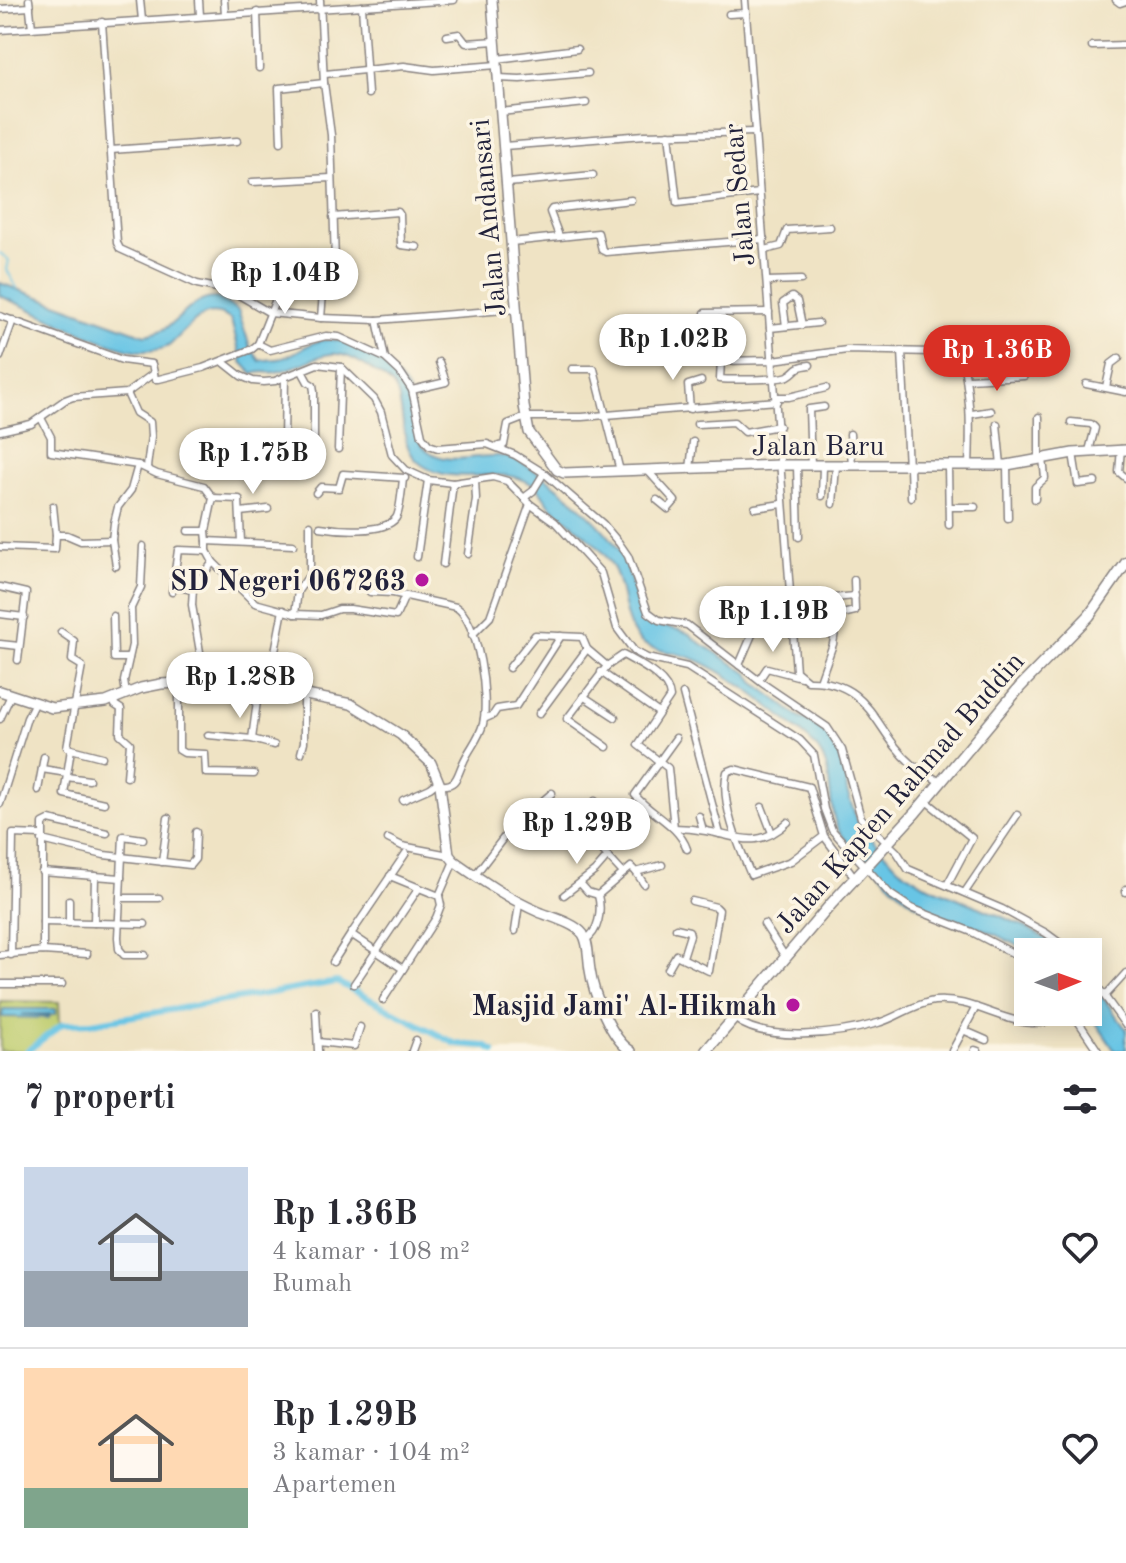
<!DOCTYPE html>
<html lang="id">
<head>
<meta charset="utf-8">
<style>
	body { margin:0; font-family:"Old Standard TT",serif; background:#f2f2f3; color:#2b2b33; height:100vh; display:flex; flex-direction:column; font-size:30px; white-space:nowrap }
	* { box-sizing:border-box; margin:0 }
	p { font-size:26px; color:#7c7c81 }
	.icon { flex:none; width:44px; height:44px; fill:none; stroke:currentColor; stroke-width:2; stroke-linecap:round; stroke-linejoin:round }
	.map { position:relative; height:1051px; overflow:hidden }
	.drawer { display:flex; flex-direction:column; background:#fff; flex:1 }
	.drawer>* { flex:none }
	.needle { width:52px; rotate:89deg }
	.fabs { position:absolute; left:1014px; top:938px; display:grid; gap:16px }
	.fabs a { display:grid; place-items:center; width:88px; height:88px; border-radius:0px; background:#fff; box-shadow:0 4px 20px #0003; font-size:40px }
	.price { position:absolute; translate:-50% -68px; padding:0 18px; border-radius:28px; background:#fff; color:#222; font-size:26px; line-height:52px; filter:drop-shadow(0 2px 4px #0008) }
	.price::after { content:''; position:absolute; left:50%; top:48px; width:24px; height:18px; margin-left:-12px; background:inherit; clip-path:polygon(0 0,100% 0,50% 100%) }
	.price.current { background:#d93025; color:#fff }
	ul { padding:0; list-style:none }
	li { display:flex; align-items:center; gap:24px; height:200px; padding:0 24px }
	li+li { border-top:2px solid #e1e1e2 }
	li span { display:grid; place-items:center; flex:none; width:224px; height:160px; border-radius:0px; color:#555 }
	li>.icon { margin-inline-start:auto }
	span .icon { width:96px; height:96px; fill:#fffc; stroke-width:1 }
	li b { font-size:34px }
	h2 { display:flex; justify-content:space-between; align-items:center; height:96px; padding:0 24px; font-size:34px }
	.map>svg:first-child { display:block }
	.green { fill:#bfcd70; stroke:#707856; stroke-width:2 }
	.water { fill:#67c5e5; stroke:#447490; stroke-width:2 }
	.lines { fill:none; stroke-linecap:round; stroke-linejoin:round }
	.stream { stroke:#67c5e5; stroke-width:2 }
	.canal { stroke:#67c5e5; stroke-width:6 }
	.street-casing { stroke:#888280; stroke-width:9 }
	.secondary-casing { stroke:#888280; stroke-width:12 }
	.primary-casing { stroke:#888280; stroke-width:13 }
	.street { stroke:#fff; stroke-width:6 }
	.secondary { stroke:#fff; stroke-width:9 }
	.primary { stroke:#fff; stroke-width:10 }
	.poi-dot { fill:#b5179e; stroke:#fcf5e5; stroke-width:3 }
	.labels { text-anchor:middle; stroke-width:7; stroke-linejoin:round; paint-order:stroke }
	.street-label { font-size:28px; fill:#22223b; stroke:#fcf5e5 }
	.poi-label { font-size:28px; font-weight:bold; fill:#22223b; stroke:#fcf5e5; text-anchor:end }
</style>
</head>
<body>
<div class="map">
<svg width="1126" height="1051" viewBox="0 0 1126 1051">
	<rect width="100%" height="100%" fill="#fcf5e5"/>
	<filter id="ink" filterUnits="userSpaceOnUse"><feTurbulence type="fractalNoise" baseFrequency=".0125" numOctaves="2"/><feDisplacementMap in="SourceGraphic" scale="16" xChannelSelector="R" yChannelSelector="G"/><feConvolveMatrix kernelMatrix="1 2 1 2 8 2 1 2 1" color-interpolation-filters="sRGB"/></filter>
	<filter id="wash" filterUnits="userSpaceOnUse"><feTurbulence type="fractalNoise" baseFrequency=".006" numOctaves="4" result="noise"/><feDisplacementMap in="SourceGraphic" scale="32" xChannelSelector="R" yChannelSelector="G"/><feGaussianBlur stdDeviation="1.8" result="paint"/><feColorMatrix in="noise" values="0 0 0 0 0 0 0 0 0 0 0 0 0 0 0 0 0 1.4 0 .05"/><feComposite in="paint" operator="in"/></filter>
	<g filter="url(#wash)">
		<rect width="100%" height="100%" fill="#efe3c4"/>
		<path class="green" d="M 0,1001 L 59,1002 L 60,1026 L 27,1051 L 0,1051 Z"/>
		<g class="water">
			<path d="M 0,283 L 145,335 C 179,331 186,297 217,298 L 238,310 L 250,347 L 260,361 C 267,359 275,360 283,358 C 294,354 304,346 316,342 C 341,334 368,350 386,367 C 397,377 408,386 411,400 C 416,418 412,439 428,451 C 454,470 488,447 516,460 C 547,474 613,530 625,562 C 633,582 635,607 649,624 L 680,630 L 690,634 L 696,640 L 749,674 L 754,682 L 800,718 L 815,722 L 826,732 L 844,759 L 847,791 L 859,826 L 898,867 L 924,884 L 1024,926 L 1069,952 C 1059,952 1049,953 1039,952 C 1020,950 1001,936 983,929 C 962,922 941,917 921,907 C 902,898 886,877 871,863 C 858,852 841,839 835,822 C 826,792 836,762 808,739 C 776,711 733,675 694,659 C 678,651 650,653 638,639 C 623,622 624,592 615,571 C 603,545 573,526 552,507 C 546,502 543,493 537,488 C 503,460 459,490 422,465 C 399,450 406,416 397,393 C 394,384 384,378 376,373 C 326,336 324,362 276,372 C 267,374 261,370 253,374 L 242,362 L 231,320 C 205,300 188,329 170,345 C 164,350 154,350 146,351 C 114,353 34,309 0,296 Z"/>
			<path d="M 1088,977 L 1126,1029 L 1126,1051 L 1115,1051 L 1088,1011 Z"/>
			<path d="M 3,1009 L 56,1009 L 56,1014 L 21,1014 L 50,1016 L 49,1018 L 2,1017 Z"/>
		</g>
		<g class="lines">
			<path class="stream" d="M 0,253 L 9,260 L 7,270 L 17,288"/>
			<path class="canal" d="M 27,1051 L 62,1024 L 92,1023 L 337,982 L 456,1044 L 485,1046 L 494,1051"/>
		</g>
	</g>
	<g filter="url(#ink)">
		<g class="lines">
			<defs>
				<g id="street">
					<path d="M 29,0 L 32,28"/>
					<path d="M 140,0 L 142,20"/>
					<path d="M 199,0 L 200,16"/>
					<path d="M 224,0 L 225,14"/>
					<path d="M 745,0 L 796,671 L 808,681 C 872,680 874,732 912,764 C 920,771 931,775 939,782"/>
					<path d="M 1116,0 L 1120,3 L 1126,1"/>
					<path d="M 362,6 L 368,94"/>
					<path d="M 0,9 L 30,7"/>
					<path d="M 257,12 L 259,68"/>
					<path d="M 729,14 L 746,13"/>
					<path d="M 102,22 L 117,243 L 120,249 L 197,284 L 232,291 L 270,313 L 321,318 L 323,293 L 335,262 L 331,135 L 324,83 L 320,0"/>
					<path d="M 0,30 L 454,0"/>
					<path d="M 447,36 L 459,34 L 466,43 L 495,41"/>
					<path d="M 1092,46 L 1126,45"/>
					<path d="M 497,59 L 577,49"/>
					<path d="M 325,74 L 404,66 L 434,70 L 497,65"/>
					<path d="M 499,78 L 520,79 L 588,73"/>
					<path d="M 500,112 L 586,103"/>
					<path d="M 669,134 L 677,203 L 759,193"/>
					<path d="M 281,142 L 279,88 L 324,83"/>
					<path d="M 504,146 L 645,135 L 755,132"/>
					<path d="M 111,150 L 237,141"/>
					<path d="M 252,182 L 331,178"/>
					<path d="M 508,183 L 593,175"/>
					<path d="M 333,217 L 398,212 L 400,215 L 401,245 L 417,247"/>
					<path d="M 559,236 L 550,212 L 552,209 L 631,200"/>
					<path d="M 511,242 L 598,233 L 602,250 L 606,252 L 764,239"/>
					<path d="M 765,250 L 781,246 L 787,230 L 830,227"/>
					<path d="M 767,281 L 801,280"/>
					<path d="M 705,313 L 769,312"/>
					<path d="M 0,316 L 122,360 L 152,364 L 154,373"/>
					<path d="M 321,318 L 377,320 L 517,309"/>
					<path d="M 377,320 L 385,358"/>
					<path d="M 786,326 L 783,303 L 792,297 L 797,301 L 802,325"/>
					<path d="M 770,328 L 818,323"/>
					<path d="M 258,344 L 270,350 L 326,336 L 339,337 L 385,358 L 400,372 L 412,390 L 422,436 L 429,445 L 438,448 L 487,444 L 515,455 L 544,473 L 603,524 L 619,543 L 628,556 L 648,612 L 659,620 L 687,625 L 762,683 L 827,727 L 842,750 L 861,818 L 897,852 L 908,869 L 1002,909 L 1046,933 L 1072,952"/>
					<path d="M 960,346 C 970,392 971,418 969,465"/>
					<path d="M 902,351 L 908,467"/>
					<path d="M 0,357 L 13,320"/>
					<path d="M 222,361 L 241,376 L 253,381 L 264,382 L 275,381 L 317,364 L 341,367 L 374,399 L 381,412 L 392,455 L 406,470 L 428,480 L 453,483 L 493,477 L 507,481 L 530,504 L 555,522 L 601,573 L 617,628 L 634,651 L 647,658 L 687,667 L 800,740 L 814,755 L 824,809 L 832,830 L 890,894 L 911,908 L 972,932 L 1028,961"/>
					<path d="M 810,365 C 793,367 799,370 788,376 C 780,380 730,380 720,379 L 721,361 L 773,360 L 847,350 L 931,352 L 977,344 L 1030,342"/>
					<path d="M 572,369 L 594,369 L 620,471"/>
					<path d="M 302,371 L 308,382 L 313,385 L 314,391 L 314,449"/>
					<path d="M 968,379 L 1024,376"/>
					<path d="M 1086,384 L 1126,392"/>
					<path d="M 1106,387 L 1111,364 L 1119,358"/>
					<path d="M 412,390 L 446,382 L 439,362"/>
					<path d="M 127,393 L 136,413 L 150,422 L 151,436 L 147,467"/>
					<path d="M 776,397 L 789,397 L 826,388"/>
					<path d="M 690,409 L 688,385 L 701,381"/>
					<path d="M 972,414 L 991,411"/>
					<path d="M 41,418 L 51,437 L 51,452 L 138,465 L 157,474 L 204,486 L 213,498 L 206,531 L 207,541"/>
					<path d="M 1071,422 L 1091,424 L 1095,428 L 1089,451"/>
					<path d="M 697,424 L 734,422 L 745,432 L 779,426"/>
					<path d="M 997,424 L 1001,465"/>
					<path d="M 0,431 L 31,424 L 65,400 L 73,397 L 127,393 L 154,373 L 155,379 L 159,379 L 203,368 L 252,349 L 258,344 L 280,289 L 290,276 L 290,269"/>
					<path d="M 850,434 L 852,466"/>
					<path d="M 284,443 L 285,376"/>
					<path d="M 499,446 L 504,445 L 508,424 L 526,417 L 582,417 L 777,401"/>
					<path d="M 338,449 L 341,367"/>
					<path d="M 1121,449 L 1119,472 L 1126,478"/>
					<path d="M 1073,453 L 1078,484 L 1095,482"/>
					<path d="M 1039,459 L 1039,417"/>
					<path d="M 1007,465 L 1008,518"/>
					<path d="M 797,466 L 799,537"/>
					<path d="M 811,466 L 809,409 L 824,407"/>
					<path d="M 948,466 L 949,525"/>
					<path d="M 910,467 L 911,497"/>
					<path d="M 690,469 L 693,442"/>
					<path d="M 647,470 L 675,501 L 668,509 L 657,500"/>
					<path d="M 316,493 L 321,487 L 339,488 L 343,474 L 405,478"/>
					<path d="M 822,496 L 823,466"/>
					<path d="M 525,497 L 533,491 L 544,473"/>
					<path d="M 213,498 L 239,499 L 241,542"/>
					<path d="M 1035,499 L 1035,487 L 1045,478 L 1043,458"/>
					<path d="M 833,504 L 836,466"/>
					<path d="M 950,507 L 975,507"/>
					<path d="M 755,508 L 782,504"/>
					<path d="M 240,512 L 268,509"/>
					<path d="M 320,527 C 338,530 384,534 396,518 C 400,513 402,487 403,479"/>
					<path d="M 188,531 L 206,531"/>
					<path d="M 56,535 L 67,535 L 81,541 L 112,540"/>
					<path d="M 293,545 L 207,541 L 207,551 L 213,562 L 255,603 L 295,614 L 321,615 L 339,609 L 350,609 L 396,616 L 405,596"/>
					<path d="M 0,547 L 55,549 L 56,535 L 53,506"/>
					<path d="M 468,554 L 476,499 L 475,480"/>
					<path d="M 417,557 L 428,480"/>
					<path d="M 443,564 L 453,483"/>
					<path d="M 116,566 L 112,540 L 114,523 L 118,507 L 131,490 L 138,465"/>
					<path d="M 233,581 L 289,585"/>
					<path d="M 173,586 L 193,590"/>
					<path d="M 0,587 L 26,593 L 18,660"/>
					<path d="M 172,592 L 178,550 L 207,551"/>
					<path d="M 370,592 L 393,593 L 456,607 C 479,622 489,698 483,724 C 479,739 469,749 463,763 C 457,776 457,787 440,785"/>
					<path d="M 0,614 L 24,617"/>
					<path d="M 295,614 L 298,591 L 310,574 L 310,525"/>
					<path d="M 113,616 L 114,658 L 129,658"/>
					<path d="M 837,619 L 834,598 L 855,596"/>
					<path d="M 777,626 L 793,627"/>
					<path d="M 61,632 L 74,641 L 72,660 L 82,666 L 67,747 L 71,749 L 64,794 L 104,803"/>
					<path d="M 472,635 L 490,617 L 530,504"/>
					<path d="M 0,644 L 19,646"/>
					<path d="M 272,665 L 294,667 L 303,663"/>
					<path d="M 739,665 L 757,623 L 746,616 L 753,597"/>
					<path d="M 509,668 L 535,635 L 582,637 L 587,649 L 607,666"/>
					<path d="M 601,672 L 659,713"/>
					<path d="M 759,680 L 767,668 L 801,677"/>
					<path d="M 201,681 L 200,652 L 192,605 L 193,588 L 213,562"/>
					<path d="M 820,681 L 833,644 L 837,619 L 842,614 L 855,611 L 854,580"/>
					<path d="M 179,682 L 179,750 L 184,753 L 205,754 L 206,773 L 254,774"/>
					<path d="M 268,688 L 283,610"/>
					<path d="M 126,694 L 124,681 L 132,645 L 131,608 L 141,587 L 143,546"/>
					<path d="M 683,694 L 720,834"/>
					<path d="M 583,696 L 615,717"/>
					<path d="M 114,700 L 115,705 L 121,709 L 120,734 L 130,743 L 127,777"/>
					<path d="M 539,714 L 587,649"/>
					<path d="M 0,719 L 11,695"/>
					<path d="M 484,719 L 493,715 L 497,709 L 516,706 L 561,636"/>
					<path d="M 208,735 L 252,739 L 259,686"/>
					<path d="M 676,738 L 635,795 C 651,815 678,824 687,849"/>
					<path d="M 252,739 L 274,745"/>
					<path d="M 607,747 L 567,719 L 607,666 L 623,655 C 639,664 669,678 670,697 L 638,745 L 668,768 L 674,828"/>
					<path d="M 71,749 L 102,757"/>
					<path d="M 301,753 L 304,742 L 304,693"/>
					<path d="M 42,769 L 67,773"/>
					<path d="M 67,777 L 89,780"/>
					<path d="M 38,790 L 44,757"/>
					<path d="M 403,800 L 430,788 L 439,781"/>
					<path d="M 925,800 L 972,838 L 947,885"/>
					<path d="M 595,801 L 586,813 L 604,838 L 601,849 L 623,873"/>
					<path d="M 0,804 L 27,718 L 34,704"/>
					<path d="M 762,807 L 772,833"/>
					<path d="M 699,816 L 703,830"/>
					<path d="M 674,828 C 685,828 695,829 706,831 C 740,837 758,850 788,822"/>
					<path d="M 824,836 L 791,861 L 751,875 C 740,849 719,801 727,772 L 734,769 L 809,787 L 824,836 L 855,878"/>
					<path d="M 143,839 L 123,836 L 118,937 L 119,949 L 124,955 L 145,955"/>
					<path d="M 388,839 L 402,846 L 449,855"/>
					<path d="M 42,840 L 104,855 L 190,865 L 195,859 L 196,832"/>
					<path d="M 162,862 L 168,818"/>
					<path d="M 42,872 L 121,878"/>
					<path d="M 636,872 L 644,884"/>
					<path d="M 475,875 L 511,828 L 552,793"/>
					<path d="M 390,876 L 439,896"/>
					<path d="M 580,883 L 588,892 L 598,895"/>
					<path d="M 1126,889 L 1126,892"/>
					<path d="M 965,892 L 1017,815"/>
					<path d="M 564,895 L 595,871 L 608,856"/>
					<path d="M 120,898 L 159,898"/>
					<path d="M 69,900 L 69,923"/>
					<path d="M 43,922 L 145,924"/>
					<path d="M 94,923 L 95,876"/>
					<path d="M 764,924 L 786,958"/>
					<path d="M 676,928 L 689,931 L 690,935 L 683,957"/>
					<path d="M 515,931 L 519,904"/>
					<path d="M 585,940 C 599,932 602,911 598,895 L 631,867 L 636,872 L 662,865"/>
					<path d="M 43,951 L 43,823 L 49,820 L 107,833"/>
					<path d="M 0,955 L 43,951 L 87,954"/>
					<path d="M 11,955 L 13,834 L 41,835"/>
					<path d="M 333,962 L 351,934"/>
					<path d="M 403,969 L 351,934 L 406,853"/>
					<path d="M 668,969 L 676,955 L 709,971 L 719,910 L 716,907 L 692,901"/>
					<path d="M 1088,973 L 1126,1026"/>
					<path d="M 0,984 L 62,984"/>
					<path d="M 354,984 L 419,888"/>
					<path d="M 1105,996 L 1126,973"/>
					<path d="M 383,1000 L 436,918 L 441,905 L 439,896 L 454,861"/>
					<path d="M 316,1011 L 318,1051"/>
					<path d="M 1072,1012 L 1098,1051"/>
					<path d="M 734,1018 C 766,1044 840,1034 878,1023 C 897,1018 913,1004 934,1001 C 983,996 1023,1044 1069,1012"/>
					<path d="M 963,1030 L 986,1040"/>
					<path d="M 318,1042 L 354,1046 L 360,1027"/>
					<path d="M 975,1050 L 978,1051"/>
					<path d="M 412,1051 L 416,1040"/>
					<path d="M 952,1051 L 976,1007"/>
				</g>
				<g id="secondary">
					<path d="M 492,0 L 524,406 L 529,432 L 557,470 L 564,473 L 780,465 L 1007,465 L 1073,453 L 1126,450"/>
					<path d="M 0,691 L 52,708 L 106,702 L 141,688 L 161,684 L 219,681 L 246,683 L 351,704 L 401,735 L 431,763 L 440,785 L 449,855 L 454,861 C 481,880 509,899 539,912 C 551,917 575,923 583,934 C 589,943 588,959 590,970 C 593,993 611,1039 631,1051"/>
				</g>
				<path id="primary" d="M 706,1051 L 832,903 L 915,813 L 1020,687 L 1089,616 L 1126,563"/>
			</defs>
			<use href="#street" class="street-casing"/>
			<use href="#secondary" class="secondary-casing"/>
			<use href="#primary" class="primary-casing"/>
			<use href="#street" class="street"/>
			<use href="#secondary" class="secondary"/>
			<use href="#primary" class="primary"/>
		</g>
	</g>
	<g class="poi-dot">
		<circle cx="422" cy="580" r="8"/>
		<circle cx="793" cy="1005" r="8"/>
	</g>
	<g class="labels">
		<g class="street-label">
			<text transform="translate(738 195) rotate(-95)" y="10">Jalan Sedar</text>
			<text transform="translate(487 218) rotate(-95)" y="10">Jalan Andansari</text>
			<text x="818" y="455">Jalan Baru</text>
			<text transform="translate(899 792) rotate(-49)" y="10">Jalan Kapten Rahmad Buddin</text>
		</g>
		<g class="poi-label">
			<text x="406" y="590">SD Negeri 067263</text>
			<text x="777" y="1015">Masjid Jami' Al-Hikmah</text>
		</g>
	</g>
</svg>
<div class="fabs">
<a><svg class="needle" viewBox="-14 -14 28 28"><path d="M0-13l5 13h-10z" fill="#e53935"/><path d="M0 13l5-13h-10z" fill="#7c7c81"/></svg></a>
</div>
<b class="price" style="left:285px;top:316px">Rp 1.04B</b>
<b class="price" style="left:673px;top:382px">Rp 1.02B</b>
<b class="price current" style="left:997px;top:393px">Rp 1.36B</b>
<b class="price" style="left:253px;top:496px">Rp 1.75B</b>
<b class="price" style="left:773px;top:654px">Rp 1.19B</b>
<b class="price" style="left:240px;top:720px">Rp 1.28B</b>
<b class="price" style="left:577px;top:866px">Rp 1.29B</b>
</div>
<section class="drawer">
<h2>7 properti<svg class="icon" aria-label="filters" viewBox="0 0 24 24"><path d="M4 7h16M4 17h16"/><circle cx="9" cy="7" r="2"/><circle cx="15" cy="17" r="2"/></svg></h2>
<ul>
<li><span style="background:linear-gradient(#c9d6e8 65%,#9aa5b1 0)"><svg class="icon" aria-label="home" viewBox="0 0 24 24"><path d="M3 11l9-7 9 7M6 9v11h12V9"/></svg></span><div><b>Rp 1.36B</b><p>4 kamar · 108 m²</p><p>Rumah</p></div><svg class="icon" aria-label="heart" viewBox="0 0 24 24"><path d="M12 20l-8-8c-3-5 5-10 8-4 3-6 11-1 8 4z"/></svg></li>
<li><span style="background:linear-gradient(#ffd9b3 75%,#7fa58c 0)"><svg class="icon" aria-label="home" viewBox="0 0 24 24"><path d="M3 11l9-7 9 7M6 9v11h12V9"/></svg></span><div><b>Rp 1.29B</b><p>3 kamar · 104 m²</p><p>Apartemen</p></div><svg class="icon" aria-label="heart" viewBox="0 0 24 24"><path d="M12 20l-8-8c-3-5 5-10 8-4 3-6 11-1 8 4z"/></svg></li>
</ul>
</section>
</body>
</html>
